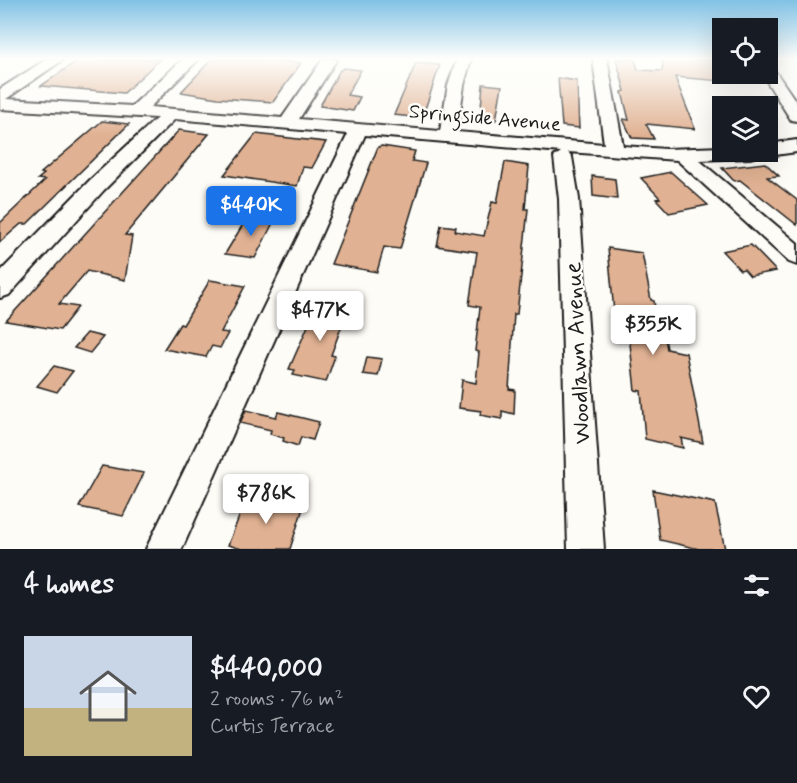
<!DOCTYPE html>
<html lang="en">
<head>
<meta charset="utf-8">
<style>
	body { margin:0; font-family:Mynerve,sans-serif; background:#242831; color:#f1f3f6; height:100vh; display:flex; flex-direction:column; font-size:22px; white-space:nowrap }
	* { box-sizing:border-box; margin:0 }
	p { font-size:20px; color:#9ea1a6 }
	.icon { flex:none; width:33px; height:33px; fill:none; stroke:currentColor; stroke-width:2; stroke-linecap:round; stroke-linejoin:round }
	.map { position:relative; height:549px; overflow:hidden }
	.side { display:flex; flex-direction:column; background:#171b24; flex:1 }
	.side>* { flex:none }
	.controls { position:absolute; left:712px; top:18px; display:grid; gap:12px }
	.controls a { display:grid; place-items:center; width:66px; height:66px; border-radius:0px; background:#171b24; box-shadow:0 6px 24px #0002; font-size:30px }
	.price { position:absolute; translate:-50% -51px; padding:0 14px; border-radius:6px; background:#fff; color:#222; font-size:20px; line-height:39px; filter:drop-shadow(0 2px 3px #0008) }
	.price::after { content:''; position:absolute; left:50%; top:36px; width:18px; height:14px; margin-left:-9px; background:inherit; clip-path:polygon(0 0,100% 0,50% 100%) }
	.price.selected { background:#1a73e8; color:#fff }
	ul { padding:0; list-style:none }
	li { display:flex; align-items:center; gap:18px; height:150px; padding:0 24px }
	li span { display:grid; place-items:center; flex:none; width:168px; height:120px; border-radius:0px; color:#555 }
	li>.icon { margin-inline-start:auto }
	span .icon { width:72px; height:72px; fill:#fffc; stroke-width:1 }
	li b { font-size:26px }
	h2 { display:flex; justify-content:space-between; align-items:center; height:72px; padding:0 24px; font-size:26px }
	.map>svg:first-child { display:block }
	.building { fill:#e0b192; stroke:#1c1c1c; stroke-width:1.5 }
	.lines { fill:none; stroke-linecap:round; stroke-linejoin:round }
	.minor-casing { stroke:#1c1c1c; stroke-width:4 }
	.minor { fill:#fdfcf7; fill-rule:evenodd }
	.labels { text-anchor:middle; stroke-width:5; stroke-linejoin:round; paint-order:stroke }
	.far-street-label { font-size:20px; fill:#1c1c1c; stroke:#fdfcf7 }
	.street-label { font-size:24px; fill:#1c1c1c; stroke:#fdfcf7 }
</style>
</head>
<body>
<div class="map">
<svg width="797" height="549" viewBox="0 0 797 549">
	<rect width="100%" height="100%" fill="#fdfcf7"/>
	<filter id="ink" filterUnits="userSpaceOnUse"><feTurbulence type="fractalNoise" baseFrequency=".0167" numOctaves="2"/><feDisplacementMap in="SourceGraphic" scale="12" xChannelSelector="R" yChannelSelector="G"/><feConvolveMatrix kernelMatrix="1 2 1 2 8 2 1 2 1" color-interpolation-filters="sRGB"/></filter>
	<g filter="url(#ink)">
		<g class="building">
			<path d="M 80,59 L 160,59 L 124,93 L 41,86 Z"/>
			<path d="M 212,59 L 261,59 L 301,63 L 273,102 L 218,98 L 181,92 Z"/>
			<path d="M 616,59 L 635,59 L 638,70 L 662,71 L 663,59 L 723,59 L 723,81 L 675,77 L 695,129 L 646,124 L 654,139 L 632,138 L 623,119 L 629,120 L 622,92 L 625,91 Z"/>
			<path d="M 416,63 L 440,65 L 422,118 L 394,115 Z"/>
			<path d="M 344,68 L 361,70 L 347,95 L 360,97 L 353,111 L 320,106 L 340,70 Z"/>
			<path d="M 558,78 L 577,81 L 579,128 L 562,126 Z"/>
			<path d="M 483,84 L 502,86 L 496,120 L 480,119 Z"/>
			<path d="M 102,121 L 129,124 L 27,224 L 21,224 L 0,242 L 0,223 L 45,180 L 38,179 L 44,174 L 41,173 Z"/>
			<path d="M 179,130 L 209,134 L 125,235 L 132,236 L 125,280 L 87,271 L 59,304 L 78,307 L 60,330 L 6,321 Z"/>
			<path d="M 256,134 L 298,139 L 326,142 L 312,168 L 303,167 L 297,186 L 224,175 Z"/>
			<path d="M 382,146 L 415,151 L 412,161 L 426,163 L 400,249 L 384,247 L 377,272 L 331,264 L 378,147 Z"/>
			<path d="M 505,162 L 529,166 L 525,209 L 528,209 L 517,314 L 514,314 L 509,389 L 515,390 L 514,414 L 502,411 L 502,419 L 480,415 L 481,411 L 459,408 L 462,380 L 476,383 L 479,352 L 475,351 L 480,307 L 469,305 L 477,252 L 437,246 L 441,225 L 456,227 L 455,231 L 484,236 L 492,202 L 497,203 Z"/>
			<path d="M 765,163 L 779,176 L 767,177 L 797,200 L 797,225 L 740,180 L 734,181 L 722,168 Z"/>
			<path d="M 671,172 L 708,205 L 669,213 L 656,199 L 660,198 L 641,178 Z"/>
			<path d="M 592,176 L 615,179 L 617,199 L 593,196 Z"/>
			<path d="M 248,216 L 275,219 L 255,258 L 225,254 Z"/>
			<path d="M 751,245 L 776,271 L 750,276 L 744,269 L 740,270 L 722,251 Z"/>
			<path d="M 608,248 L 642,253 L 651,300 L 654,301 L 655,308 L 660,309 L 667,349 L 686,353 L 703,443 L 681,438 L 683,448 L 645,439 L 641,391 L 635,390 L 628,325 L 615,323 Z"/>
			<path d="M 210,280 L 245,286 L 221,332 L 228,333 L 220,348 L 212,346 L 206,357 L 164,349 L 180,324 L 183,325 Z"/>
			<path d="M 319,301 L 349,306 L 331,355 L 335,356 L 326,382 L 293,375 L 295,370 L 289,369 Z"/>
			<path d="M 87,333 L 103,337 L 90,353 L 74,348 Z"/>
			<path d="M 367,357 L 382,359 L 378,376 L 363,374 Z"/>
			<path d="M 54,366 L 73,371 L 57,392 L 37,386 Z"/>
			<path d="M 246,410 L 276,417 L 278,412 L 319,422 L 313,440 L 301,437 L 298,446 L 283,441 L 284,438 L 270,434 L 271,430 L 240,423 Z"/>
			<path d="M 102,466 L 144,473 L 123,516 L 79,507 Z"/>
			<path d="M 653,490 L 715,503 L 725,549 L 699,549 L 660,540 Z"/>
			<path d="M 248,494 L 303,508 L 290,549 L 242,549 L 228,545 Z"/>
		</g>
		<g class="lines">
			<defs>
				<g id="minor">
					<path d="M 47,59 L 64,59 L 6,99 L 132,106 L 183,59 L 199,59 L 150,107 L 282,118 L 323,59 L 337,59 L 299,119 L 440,131 L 448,85 L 457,59 L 471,59 L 464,85 L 457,132 L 604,144 L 593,59 L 607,59 L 623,146 L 666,149 L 723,147 L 723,152 L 759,152 L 757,156 L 750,158 L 699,160 L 797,243 L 797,265 L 789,262 L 677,160 L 568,152 L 572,157 L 579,199 L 604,549 L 568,549 L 559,199 L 554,157 L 561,152 L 365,135 L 182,549 L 146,549 L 348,134 L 175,119 L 104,190 L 9,295 L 0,298 L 0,272 L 90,180 L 157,118 L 0,109 L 0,89 Z"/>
					<path d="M 768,66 L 773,68 L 797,103 L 797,121 L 791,120 L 762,74 L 768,74 Z"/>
					<path d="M 797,140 L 797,152 L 768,156 L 760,152 L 768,152 L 768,144 Z"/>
				</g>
			</defs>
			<use href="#minor" class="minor-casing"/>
			<use href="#minor" class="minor"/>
		</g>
	</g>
	<linearGradient id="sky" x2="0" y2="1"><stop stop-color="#81c2e5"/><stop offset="0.43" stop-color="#fefefb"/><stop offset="1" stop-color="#fefefb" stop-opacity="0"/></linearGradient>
	<rect width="797" height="136" fill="url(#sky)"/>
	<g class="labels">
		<g class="far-street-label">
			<text transform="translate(485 117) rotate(5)" y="7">Springside Avenue</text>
		</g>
		<g class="street-label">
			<text transform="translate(577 353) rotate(-93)" y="8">Woodlawn Avenue</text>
		</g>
	</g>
</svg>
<div class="controls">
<a><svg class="icon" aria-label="locate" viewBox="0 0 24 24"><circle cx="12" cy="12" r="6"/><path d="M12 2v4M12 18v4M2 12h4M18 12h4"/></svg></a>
<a><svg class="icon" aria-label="layers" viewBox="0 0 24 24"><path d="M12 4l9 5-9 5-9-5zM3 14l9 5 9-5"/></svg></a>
</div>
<b class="price selected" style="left:251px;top:237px">$440K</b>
<b class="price" style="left:320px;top:342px">$477K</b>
<b class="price" style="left:653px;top:356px">$355K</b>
<b class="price" style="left:266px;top:525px">$786K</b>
</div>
<section class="side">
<h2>4 homes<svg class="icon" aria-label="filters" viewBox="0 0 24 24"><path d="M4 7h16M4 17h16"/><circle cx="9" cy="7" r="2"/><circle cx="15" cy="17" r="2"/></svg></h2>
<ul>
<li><span style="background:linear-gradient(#c9d6e8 60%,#c2b280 0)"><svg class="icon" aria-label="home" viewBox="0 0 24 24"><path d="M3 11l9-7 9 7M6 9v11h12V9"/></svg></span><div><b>$440,000</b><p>2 rooms · 76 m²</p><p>Curtis Terrace</p></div><svg class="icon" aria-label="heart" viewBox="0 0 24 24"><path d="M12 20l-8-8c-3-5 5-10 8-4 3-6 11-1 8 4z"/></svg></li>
</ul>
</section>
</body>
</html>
